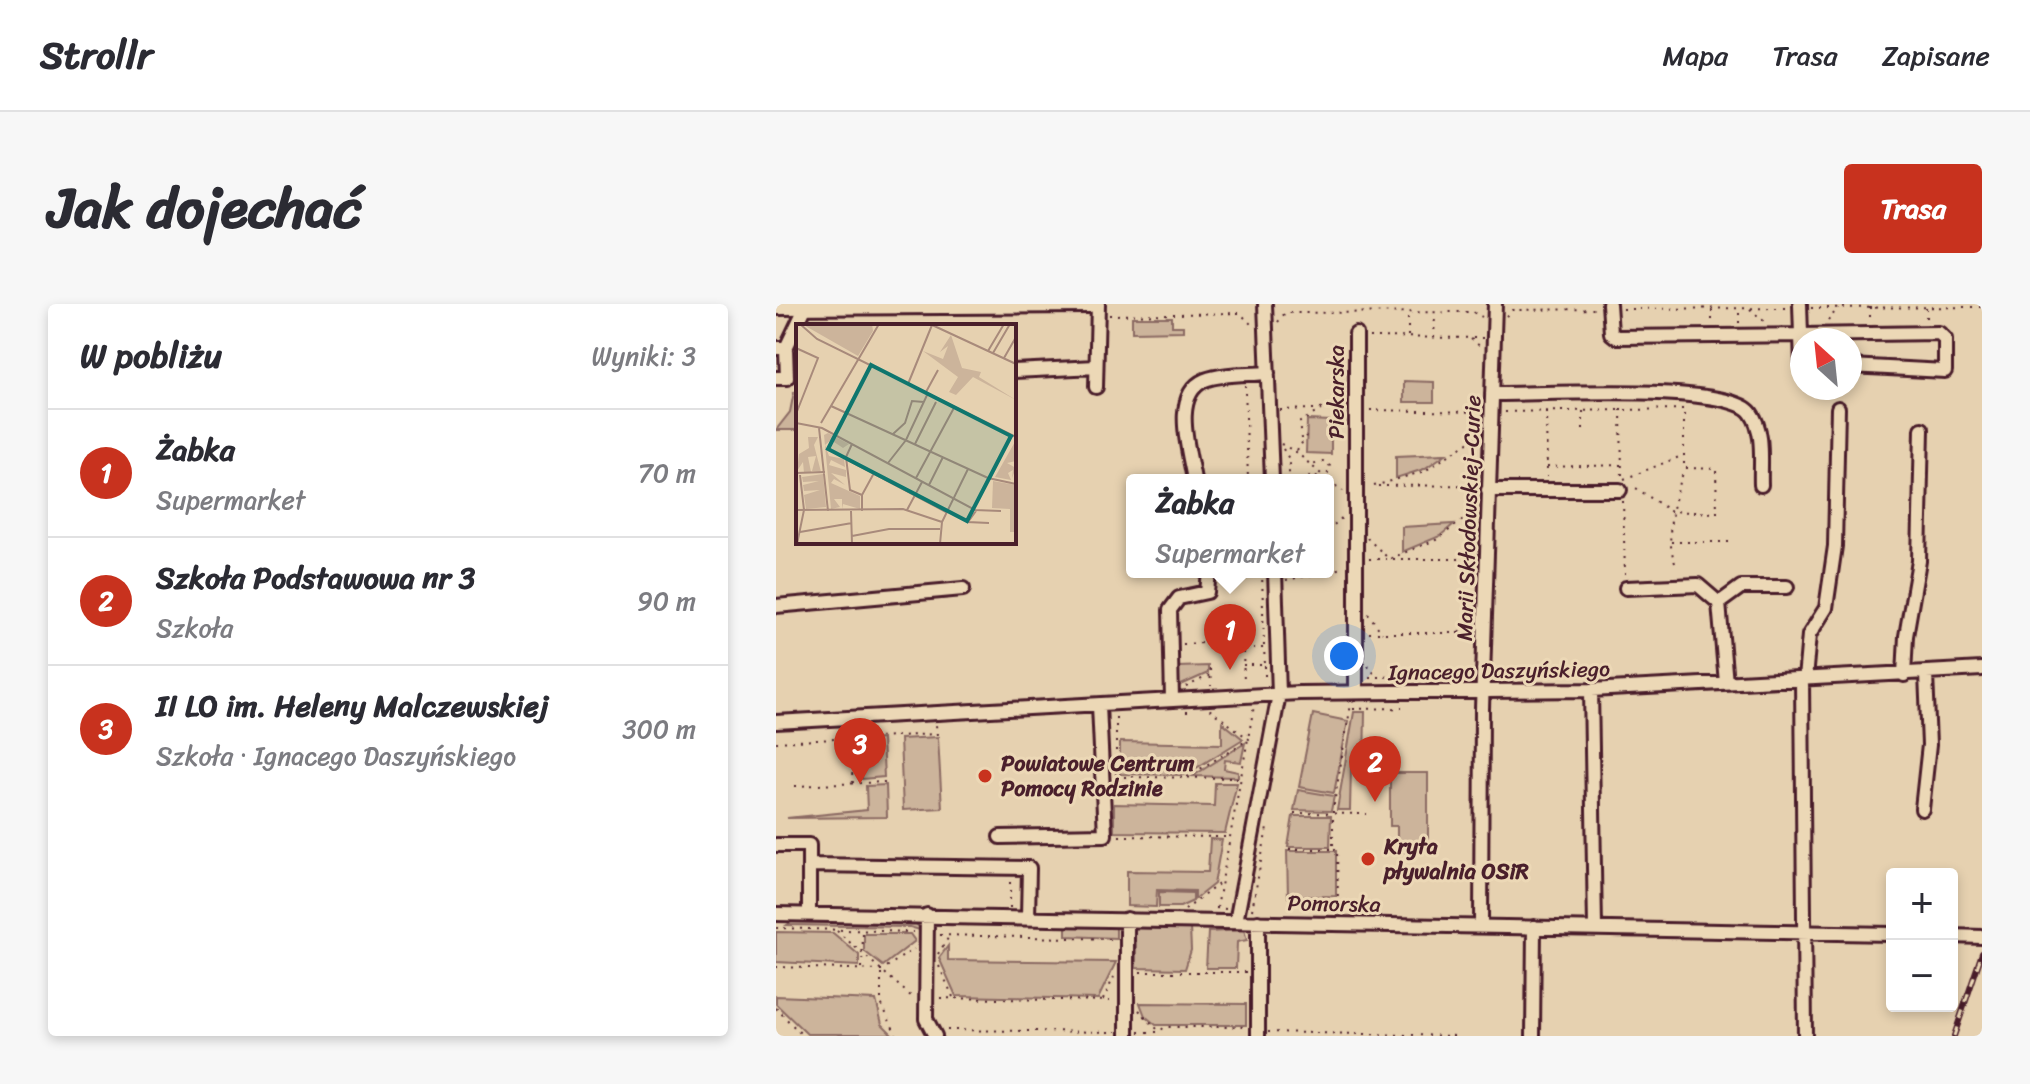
<!DOCTYPE html>
<html lang="pl">
<head>
<meta charset="utf-8">
<style>
  :root { --surface:#fff; --page:#f7f7f7; --text:#2b2b33; --muted:#7c7c81; --line:#e1e1e2; --accent:#c8321e }
  body { margin:0; font-family:Sriracha,sans-serif; background:var(--page); color:var(--text) }
  .controls { position:absolute; right:24px; bottom:24px; display:grid; overflow:hidden; border-radius:8px; box-shadow:0 4px 12px #0003 }
  .controls button { width:72px; height:72px; display:grid; place-items:center; padding:0; border:0; border-bottom:2px solid var(--line); background:var(--surface); color:var(--text); font:40px sans-serif }
  .compass { position:absolute; left:1014px; top:24px; width:72px; height:72px; border-radius:50%; background:var(--surface); box-shadow:0 4px 12px #0003; rotate:333deg }
  .you { position:absolute; left:568px; top:352px; width:28px; height:28px; margin:-20px; border:6px solid #fff; border-radius:50%; background:#1a73e8; box-shadow:0 0 0 12px #1a73e833 }
  .badge { display:grid; place-items:center; width:52px; height:52px; border-radius:50%; background:var(--accent); color:#fff; font-size:26px; font-weight:700 }
  .pin { position:absolute; translate:-50% -66px; filter:drop-shadow(0 2px 4px #0008) }
  .pin::after { content:''; position:absolute; top:42px; width:28px; height:24px; background:inherit; clip-path:polygon(0 0,100% 0,50% 100%) }
  .popup { position:absolute; left:350px; top:170px; width:208px; height:104px; box-sizing:border-box; display:grid; place-content:center; border-radius:8px; background:var(--surface); filter:drop-shadow(0 2px 6px #0005); font-size:26px; white-space:nowrap; color:var(--muted) }
  .popup b { font-size:30px; color:var(--text) }
  .popup::after { content:''; position:absolute; left:50%; top:100%; margin-left:-16px; border:16px solid transparent; border-top-color:var(--surface) }
  .list { margin:0; padding:0; list-style:none }
  h2 { display:flex; justify-content:space-between; align-items:center; height:104px; margin:0; padding:0 32px; font-size:34px }
  h2 small { font-size:26px; font-weight:400; color:var(--muted) }
  .list li { display:grid; grid-template-columns:52px 1fr auto; gap:24px; align-items:center; box-sizing:border-box; height:128px; padding:0 32px; border-top:2px solid var(--line) }
  .list b { display:block; font-size:30px; white-space:nowrap }
  .list p { margin:0; font-size:26px; white-space:nowrap; color:var(--muted) }
  .list em { font-size:26px; font-style:normal; color:var(--muted) }
  .map { position:relative; flex:none; width:1206px; height:732px; overflow:hidden; border-radius:8px }
  header { display:flex; align-items:center; gap:48px; box-sizing:border-box; height:112px; padding:0 40px; background:var(--surface); border-bottom:2px solid var(--line) }
  header strong { font-size:38px }
  nav { display:flex; gap:44px; margin-inline-start:auto; font-size:28px }
  .intro { display:flex; align-items:center; justify-content:space-between; box-sizing:border-box; height:192px; padding:0 48px }
  h1 { margin:0; font-size:56px }
  .button { padding:20px 36px; border-radius:8px; background:var(--accent); color:#fff; font-size:28px; font-weight:700 }
  main { display:flex; gap:48px; padding:0 48px }
  aside { flex:1; background:var(--surface); border-radius:8px; box-shadow:0 4px 12px #0003 }
  .map>svg:first-child { display:block }
</style>
</head>
<body>
<header>
<strong>Strollr</strong>
<nav><a>Mapa</a><a>Trasa</a><a>Zapisane</a></nav>
</header>
<div class="intro"><h1>Jak dojechać</h1><a class="button">Trasa</a></div>
<main>
<aside>
<h2>W pobliżu<small>Wyniki: 3</small></h2>
<ul class="list">
<li><span class="badge">1</span><div><b>Żabka</b><p>Supermarket</p></div><em>70 m</em></li>
<li><span class="badge">2</span><div><b>Szkoła Podstawowa nr 3</b><p>Szkoła</p></div><em>90 m</em></li>
<li><span class="badge">3</span><div><b>II LO im. Heleny Malczewskiej</b><p>Szkoła · Ignacego Daszyńskiego</p></div><em>300 m</em></li>
</ul>
</aside>
<div class="map">
<svg width="1206" height="732" viewBox="0 0 1206 732">
  <rect width="100%" height="100%" fill="#e6d1b0"/>
  <filter id="ink" filterUnits="userSpaceOnUse"><feTurbulence type="fractalNoise" baseFrequency=".0125" numOctaves="2"/><feDisplacementMap in="SourceGraphic" scale="16" xChannelSelector="R" yChannelSelector="G"/><feConvolveMatrix kernelMatrix="1 2 1 2 8 2 1 2 1" color-interpolation-filters="sRGB"/></filter>
  <g filter="url(#ink)">
    <path fill="#ccb49b" stroke="#8b6a63" stroke-width="2" d="M356,13H396V22H407V27L356,28Z
      M628,77L658,78V98H628Z
      M22,87V126H0L14,108L18,88Z
      M531,116L555,117V150L530,149Z
      M670,150L648,165L620,174V152Z
      M678,220L664,232L626,248V223Z
      M432,362V369L403,382L402,363Z
      M578,408H589L588,463L575,464L574,506H561Z
      M537,410L572,417L558,489L523,483Z
      M446,418L467,435L409,471L344,470V438L446,440Z
      M162,433L166,504L127,506L124,435Z
      M106,435L108,473L86,475L84,437Z
      M469,439L465,458L449,456L448,465L462,468V473L417,472Z
      M614,469H652V547L621,548V522H614Z
      M439,479H461L449,529L338,528V500L438,502Z
      M110,481L111,513L11,514L91,506L90,482Z
      M522,486L558,492L555,507L518,506Z
      M517,512H555L554,543H512Z
      M434,535L446,536L438,580L419,595V587L381,586L380,603L351,602V567L432,568Z
      M511,547H560V592L512,593Z
      M383,588L417,589V597L404,603H383Z
      M17,617L130,618L139,619L147,627L134,623L11,621Z
      M290,620L340,621V634L290,632Z
      M355,622L414,623L415,646L409,665L360,664V638H355Z
      M468,626L471,636L461,638L460,664H430L432,628Z
      M0,628L57,629L83,651V662L0,658Z
      M88,630H134L139,637L107,662L88,647Z
      M172,642V656L340,658L322,695L180,692L163,654Z
      M0,692L100,696L106,720L116,730H31L0,700Z
      M364,699L470,700V721H380L369,712Z"/>
    <g fill="none" stroke-linecap="round" stroke-linejoin="round">
      <defs>
        <path id="minor" d="M489,0L496,176
          M833,0L835,29L840,33L1025,31L1024,0
          M0,44H10L11,74H0
          M10,44L30,2
          M1026,63L1025,31L1163,29L1169,35V67L1074,62
          M238,67L320,63
          M320,83L322,0
          M716,90C760,91 953,78 975,109C989,128 984,159 985,181
          M418,176C414,149 394,91 429,76C447,69 473,71 492,69
          M712,186H844
          M850,284L922,281L943,299L950,379
          M943,299L965,283H1011
          M0,302L187,285
          M1128,371L1130,332L1143,257L1146,125
          M1026,375L1029,732
          M1029,375L1033,331L1050,304L1059,242L1062,104
          M815,386L819,623
          M580,387V30
          M396,396L394,306L403,294L431,288L433,268
          M0,418L523,389L815,386L1206,365
          M1146,505L1153,441L1150,370
          M224,533L329,531L323,401
          M0,541H33V561
          M0,610L1116,630
          M33,610V561L253,564L252,613
          M151,611L150,715L159,732
          M460,618L503,390L499,268
          M705,622L706,405L719,0
          M1176,632L1206,633
          M351,732V615
          M482,732V618
          M757,732L758,623"/>
        <path id="major" d="M0,2L314,0"/>
      </defs>
      <use href="#minor" stroke="#4a1f2b" stroke-width="18"/>
      <use href="#major" stroke="#4a1f2b" stroke-width="22"/>
      <path stroke="#4a1f2b" stroke-width="2" stroke-dasharray="2 6" stroke-linecap="butt" d="M1094,3V17
        M1035,4L1206,3
        M1150,4V18
        M847,5L1013,4
        M974,5L990,19
        M936,6V19
        M333,11L464,9L477,22
        M730,12L736,6L821,5
        M1052,17L1062,4
        M502,18L509,9L697,8L706,13
        M963,19V6
        M632,32V10
        M593,33L707,34
        M658,34L659,10
        M695,35L706,44
        M469,81L472,176
        M845,105L846,175
        M504,106L570,104
        M594,106L703,108
        M807,107V130
        M729,108L908,105V164L940,165L941,209L894,207L857,182
        M770,108L771,173
        M526,135L524,118L545,106
        M505,140L520,148L552,176
        M507,145L513,155V176
        M521,147L530,132
        M771,163L845,161
        M848,175L908,151
        M525,176L536,171L550,175L554,162L547,157L536,160
        M553,177L567,187
        M598,182L649,167L703,131
        M602,182L699,181
        M847,197L849,270
        M552,226L569,211
        M591,234L613,255L660,236L699,207
        M895,238H955
        M593,255H610
        M617,255H698
        M899,259C888,227 898,197 908,166
        M553,267L566,264
        M486,268L488,343
        M475,271H485
        M510,276L551,268
        M592,309L606,329
        M593,329H695
        M683,329L697,313
        M407,340L446,338
        M467,361H489L488,344H467L468,380
        M592,361L600,372
        M489,362V375
        M434,365L435,382
        M593,373L695,372
        M410,383L434,371
        M577,405L626,404
        M411,407V415
        M0,438L161,430L160,421
        M340,471V410
        M340,473L465,474
        M411,473L473,435L433,405
        M77,479L76,468L84,463L82,435
        M19,482L109,478
        M518,509L591,510
        M343,532L452,533
        M513,545H557V506L575,400
        M558,545H561L562,599
        M234,604V574
        M440,604L451,605
        M441,604L478,402
        M409,606L445,578
        M476,606L491,524
        M0,624L139,628
        M61,627L137,694
        M164,631L337,635
        M162,650L174,631
        M163,662L177,693
        M0,663L106,666L138,645
        M86,664L87,627
        M364,668H470
        M105,669V699L121,732
        M164,694L338,697
        M327,696L338,673
        M0,704L27,732
        M363,706L383,727
        M171,726L340,728
        M363,728H384L388,723H469
        M492,728L683,732"/>
      <use href="#minor" stroke="#ecd8b6" stroke-width="12"/>
      <use href="#major" stroke="#ecd8b6" stroke-width="16"/>
      <defs>
        <path id="rail" d="M1178,732L1206,649"/>
      </defs>
      <use href="#rail" stroke="#4a1f2b" stroke-width="6"/>
      <use href="#rail" stroke="#ecd8b6" stroke-width="3" stroke-dasharray="9" stroke-linecap="butt"/>
    </g>
  </g>
  <g fill="#c8321e" stroke="#ecd8b6" stroke-width="3">
    <circle cx="209" cy="472" r="8"/>
    <circle cx="592" cy="555" r="8"/>
  </g>
  <g text-anchor="middle" stroke-width="6" stroke-linejoin="round" paint-order="stroke">
    <g font-size="22" fill="#4a1f2b" stroke="#ecd8b6">
      <text transform="translate(560 88) rotate(-90)" y="8">Piekarska</text>
      <text transform="translate(692 214) rotate(-88)" y="8">Marii Skłodowskiej-Curie</text>
      <text transform="translate(723 366) rotate(-1)" y="8">Ignacego Daszyńskiego</text>
      <text transform="translate(558 599) rotate(1)" y="8">Pomorska</text>
    </g>
    <g font-size="22" font-weight="bold" fill="#4a1f2b" stroke="#ecd8b6" text-anchor="start">
      <text x="225" y="467">Powiatowe Centrum<tspan x="225" dy="25">Pomocy Rodzinie</tspan></text>
      <text x="608" y="550">Kryta<tspan x="608" dy="25">pływalnia OSiR</tspan></text>
    </g>
  </g>
  <g transform="translate(20 20)">
    <rect width="220" height="220" fill="#e6d1b0"/>
    <path d="M6,0H76L77,7L62,32ZM155,11L166,44L185,48L183,53L220,76L177,53L160,71L153,68L162,53L127,27L147,35L152,22L144,28ZM32,109L53,120L47,124L35,116L29,121L33,132L48,135L49,143L35,136L33,141L50,146V153L35,149L49,161L38,155L35,159L64,172V185L47,180L46,185V175H38L44,183L35,185L28,111ZM12,113H22L18,121L25,148L16,147L20,132L12,133L15,148L8,149L7,138L1,147L3,130L13,124ZM220,116V137L211,139L220,144L216,154L217,146L212,149L215,156L199,153ZM27,150L30,183L10,185L8,171L24,166L8,167L7,161L23,157L7,158L6,153ZM197,157L220,161V208H214V185L196,184Z" fill="#ccb49b"/>
    <path fill="none" stroke="#a88a7b" stroke-width="2" d="M4,0L21,15L220,113M134,0L220,40M0,24L22,34L0,90M192,27L208,0M197,29L214,0M208,34L220,13M112,60L136,1M130,68L142,46M35,82L192,154L220,160M0,99L26,104L179,186L205,187M25,99L83,0M23,104L32,187M97,110L109,99L116,77L128,78M56,120L50,133L54,166L66,171V187M119,120L140,78M50,135L150,188M92,139L110,116L132,69M0,149L29,148M120,154L159,82M133,161L147,133M66,171L78,149M0,186L107,185L146,198M111,186L126,158M55,187L56,220M180,187L172,198L193,199M4,208L56,199M56,212L93,205H144M1,220L8,186L4,151M144,220L146,198L172,145"/>
    <path fill="#0f766e" fill-opacity="0.15" stroke="#0f766e" stroke-width="4" d="M75,41L215,112L171,197L32,125Z"/>
    <rect width="220" height="220" fill="none" stroke="#4a1f2b" stroke-width="4"/>
  </g>
</svg>
<div class="controls">
<button>+</button>
<button>−</button>
</div>
<svg class="compass" viewBox="-18 -18 36 36"><path d="M0-13l5 13h-10z" fill="#e53935"/><path d="M0 13l5-13h-10z" fill="#7c7c81"/></svg>
<div class="you"></div>
<div class="pin badge" style="left:454px;top:366px">1</div>
<div class="popup"><b>Żabka</b>Supermarket</div>
<div class="pin badge" style="left:599px;top:498px">2</div>
<div class="pin badge" style="left:84px;top:480px">3</div>
</div>
</main>
</body>
</html>
